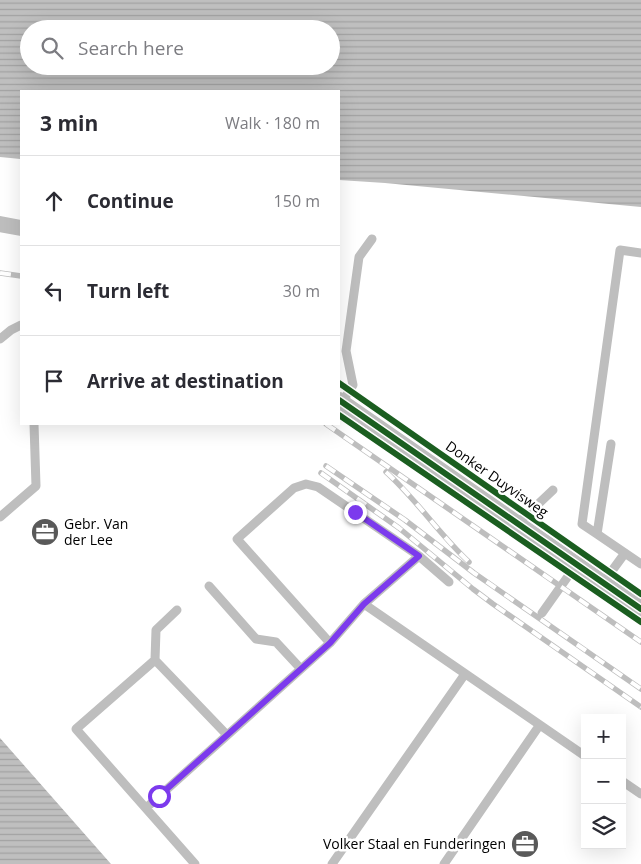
<!DOCTYPE html>
<html lang="en">
<head>
<meta charset="utf-8">
<style>
  :root { --surface:#fff; --page:#f7f7f7; --text:#2b2b33; --muted:#7c7c81; --line:#e1e1e2 }
  body { margin:0; font-family:"Open Sans",sans-serif; background:var(--page); color:var(--text) }
  .controls { position:absolute; right:15px; bottom:15px; display:grid; overflow:hidden; border-radius:0px; box-shadow:0 5px 20px #0002 }
  .controls button { width:45px; height:45px; display:grid; place-items:center; padding:0; border:0; border-bottom:1px solid var(--line); background:var(--surface); color:var(--text); font:25px sans-serif }
  .stop { position:absolute; width:15px; height:15px; margin:-11px; border:4px solid #7c3aed; border-radius:50%; background:#fff }
  .stop.end { background:#7c3aed; border-color:#fff; box-shadow:0 1px 5px #0008 }
  .list { margin:0; padding:0; list-style:none }
  h2 { display:flex; justify-content:space-between; align-items:center; height:65px; margin:0; padding:0 20px; font-size:21px }
  h2 small { font-size:16px; font-weight:400; color:var(--muted) }
  .list li { display:grid; grid-template-columns:32px 1fr auto; gap:15px; align-items:center; box-sizing:border-box; height:90px; padding:0 20px; border-top:1px solid var(--line) }
  .list b { display:block; font-size:19px; white-space:nowrap }
  .list em { font-size:16px; font-style:normal; color:var(--muted) }
  .icon { flex:none; width:28px; height:28px; fill:none; stroke:currentColor; stroke-width:2; stroke-linecap:round; stroke-linejoin:round }
  .map { position:relative; flex:none; width:641px; height:864px; overflow:hidden }
  .search { position:absolute; background:var(--surface); box-shadow:0 5px 20px #0002; left:20px; top:20px; width:320px; height:55px; display:flex; align-items:center; gap:12px; box-sizing:border-box; padding:0 18px; border-radius:28px; color:var(--muted); font-size:19px }
  .panel { position:absolute; background:var(--surface); box-shadow:0 5px 20px #0002; left:20px; top:90px; width:320px; height:335px; border-radius:0px }
  .map>svg:first-child { display:block }
</style>
</head>
<body>
<div class="map">
<svg width="641" height="864" viewBox="0 0 641 864">
  <defs>
    <pattern id="water-rules" width="6" height="5" patternUnits="userSpaceOnUse" patternTransform="scale(1.25)"><rect width="6" height="5" fill="#bfbfbf"/><path d="M0 2.5h6" fill="none" stroke="#a2a2a2"/></pattern>
  </defs>
  <rect width="100%" height="100%" fill="#fff"/>
  <path fill="url(#water-rules)" fill-rule="evenodd" d="M0,0H641V207L385,183L339,180V91H21V159L0,157ZM29,29H331V66H29Z
    M0,738L111,864H0Z"/>
  <g fill="none" stroke-linecap="round" stroke-linejoin="round">
    <path stroke="#bebebe" stroke-width="9" d="M0,339L11,330L21,325
      M342,402L353,385L346,351L359,257L372,239
      M611,444L597,534L641,564
      M0,517L36,486L34,424
      M517,524L553,490
      M597,534L582,524L620,250L641,253
      M603,583L625,553
      M209,586L256,639L276,642L301,669
      M364,604L585,756
      M177,610L156,630L155,660L227,735
      M542,613L576,565
      M330,643L237,539L294,488L306,484L318,487L419,556L449,582
      M155,660L76,729L195,864
      M622,781L641,794
      M146,808L330,643L364,604L419,556
      M332,864L465,674
      M444,864L539,726"/>
    <path stroke="#bebebe" stroke-width="16" d="M0,224L21,228
      M339,400L641,609"/>
    <defs>
      <path id="rail" d="M0,273L21,276
        M326,424L641,642
        M326,466L405,520L474,573L641,689
        M386,472C417,500 439,534 469,562
        M321,473L399,528L473,589L493,604L641,707"/>
    </defs>
    <use href="#rail" stroke="#bebebe" stroke-width="5.5"/>
    <use href="#rail" stroke="#fff" stroke-width="4" stroke-dasharray="11" stroke-linecap="butt"/>
    <defs>
      <path id="cycleway" d="M339,383L641,594
        M339,400L641,609
        M339,415L641,622"/>
    </defs>
    <use href="#cycleway" stroke="#fff" stroke-width="9"/>
    <use href="#cycleway" stroke="#1b5e20" stroke-width="6"/>
  </g>
  <g fill="none" stroke-linecap="round" stroke-linejoin="round">
    <path stroke="#7c3aed" stroke-width="6" d="M159,796L330,643L364,604L419,556L355,512"/>
  </g>
  <defs>
    <symbol id="office-disc" viewBox="-11 -11 22 22"><circle r="9.5" fill="#595959" stroke="#fff"/><path d="M-6-3h4V-5.5h4V-3h4V5H-6ZM-1-4.5V-3h2v-1.5ZM-6 0V1H6V0Z" fill="#fff"/></symbol>
  </defs>
  <g fill-rule="evenodd">
    <use href="#office-disc" x="29" y="516" width="32" height="32"/>
    <use href="#office-disc" x="509" y="828" width="32" height="32"/>
  </g>
  <g text-anchor="middle" stroke-width="5" stroke-linejoin="round" paint-order="stroke">
    <g font-size="14" fill="#000" stroke="#fff">
      <text transform="translate(497 479) rotate(35)" y="5">Donker Duyvisweg</text>
    </g>
    <g font-size="14" fill="#000" stroke="#fff" text-anchor="start">
      <text x="64" y="529">Gebr. Van<tspan x="64" dy="16">der Lee</tspan></text>
      <text x="506" y="849" text-anchor="end">Volker Staal en Funderingen</text>
    </g>
  </g>
</svg>
<div class="controls">
<button>+</button>
<button>−</button>
<button><svg class="icon" aria-label="layers" viewBox="0 0 24 24"><path d="M12 4l9 5-9 5-9-5zM3 14l9 5 9-5"/></svg></button>
</div>
<div class="stop" style="left:159px;top:796px"></div>
<div class="stop end" style="left:355px;top:512px"></div>
<div class="search"><svg class="icon" aria-label="search" viewBox="0 0 24 24"><circle cx="10" cy="10" r="6"/><path d="M15 15l6 6"/></svg>Search here</div>
<section class="panel">
<h2>3 min<small>Walk · 180 m</small></h2>
<ul class="list">
<li><svg class="icon" aria-label="ahead" viewBox="0 0 24 24"><path d="M12 20V5M6 11l6-6 6 6"/></svg><div><b>Continue</b></div><em>150 m</em></li>
<li><svg class="icon" aria-label="left" viewBox="0 0 24 24"><path d="M17 20v-9H6M10 6l-5 5 5 5"/></svg><div><b>Turn left</b></div><em>30 m</em></li>
<li><svg class="icon" aria-label="arrive" viewBox="0 0 24 24"><path d="M6 21V4h12l-3 4 3 4H6"/></svg><div><b>Arrive at destination</b></div></li>
</ul>
</section>
</div>
</body>
</html>
